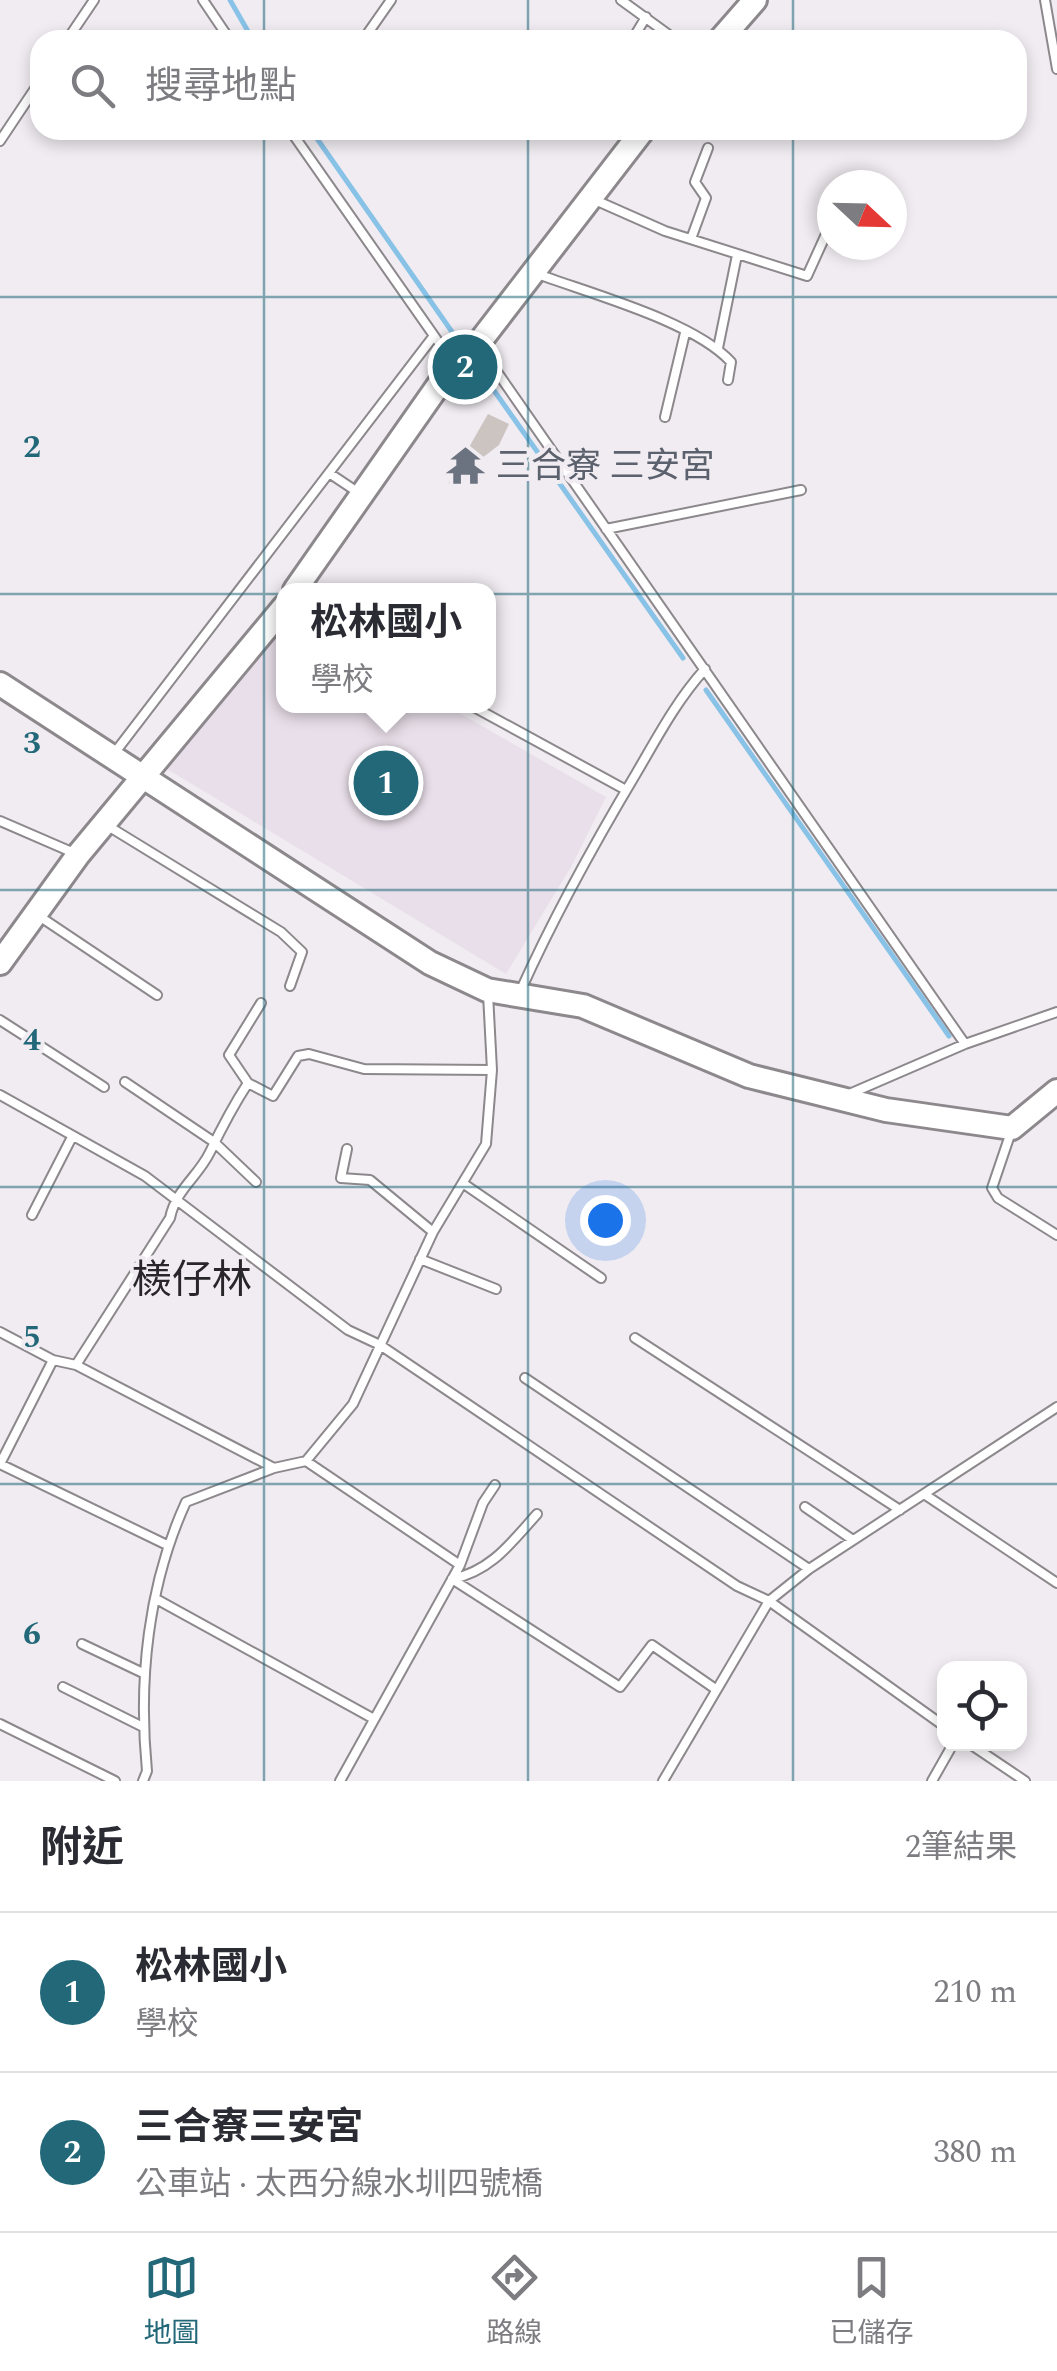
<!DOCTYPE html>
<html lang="zh-TW">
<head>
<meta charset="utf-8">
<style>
  :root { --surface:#fff; --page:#f7f7f7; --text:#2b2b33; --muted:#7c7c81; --line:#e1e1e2; --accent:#226878 }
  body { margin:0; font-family:Spectral,"Noto Sans TC",serif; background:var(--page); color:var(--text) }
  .controls { position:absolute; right:30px; bottom:30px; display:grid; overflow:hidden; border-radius:20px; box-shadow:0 5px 15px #0003 }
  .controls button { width:90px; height:90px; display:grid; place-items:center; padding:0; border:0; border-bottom:2px solid var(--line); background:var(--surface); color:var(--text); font:50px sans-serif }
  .compass { position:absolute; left:817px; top:170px; width:90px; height:90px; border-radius:50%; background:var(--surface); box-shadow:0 5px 15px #0003; rotate:112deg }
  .you { position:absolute; left:605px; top:1220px; width:35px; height:35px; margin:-25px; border:8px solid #fff; border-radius:50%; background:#1a73e8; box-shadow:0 0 0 15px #1a73e833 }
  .badge { display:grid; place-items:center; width:65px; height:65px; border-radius:50%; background:var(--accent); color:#fff; font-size:32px; font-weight:700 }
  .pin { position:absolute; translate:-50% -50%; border:5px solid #fff; box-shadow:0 2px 10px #0006 }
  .popup { position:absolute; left:276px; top:583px; width:220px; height:130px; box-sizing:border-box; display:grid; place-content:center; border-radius:20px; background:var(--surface); filter:drop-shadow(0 2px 8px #0005); font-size:32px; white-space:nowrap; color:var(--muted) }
  .popup b { font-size:38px; color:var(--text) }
  .popup::after { content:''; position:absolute; left:50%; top:100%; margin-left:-20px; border:20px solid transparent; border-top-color:var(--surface) }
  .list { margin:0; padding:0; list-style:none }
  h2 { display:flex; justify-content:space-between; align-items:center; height:130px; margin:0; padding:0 40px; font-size:42px }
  h2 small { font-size:32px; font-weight:400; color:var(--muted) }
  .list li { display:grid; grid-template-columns:65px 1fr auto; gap:30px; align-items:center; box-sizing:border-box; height:160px; padding:0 40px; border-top:2px solid var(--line) }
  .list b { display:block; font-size:38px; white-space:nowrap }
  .list p { margin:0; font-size:32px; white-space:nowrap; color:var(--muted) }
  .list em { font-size:32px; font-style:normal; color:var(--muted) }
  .icon { flex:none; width:55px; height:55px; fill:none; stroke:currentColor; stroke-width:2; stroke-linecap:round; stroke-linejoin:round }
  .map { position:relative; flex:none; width:1057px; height:1781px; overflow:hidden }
  .search { position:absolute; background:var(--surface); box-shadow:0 5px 15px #0003; left:30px; right:30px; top:30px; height:110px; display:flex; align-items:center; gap:25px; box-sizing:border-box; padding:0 35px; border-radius:30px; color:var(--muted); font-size:38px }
  .sheet { height:450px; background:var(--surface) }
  nav { display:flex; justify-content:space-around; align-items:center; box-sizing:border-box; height:140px; border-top:2px solid var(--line); background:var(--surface); font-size:28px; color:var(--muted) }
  nav a { display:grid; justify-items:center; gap:5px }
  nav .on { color:var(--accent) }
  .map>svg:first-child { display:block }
</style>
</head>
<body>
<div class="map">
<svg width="1057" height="1781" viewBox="0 0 1057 1781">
  <rect width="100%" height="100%" fill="#f0ecf1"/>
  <path fill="#e9dfea" d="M283,630L284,706H447L606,797L571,867L506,974L167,769Z"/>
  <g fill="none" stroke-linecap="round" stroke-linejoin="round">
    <path stroke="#88c2e7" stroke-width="5" d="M230,0L253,40
      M311,130L464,349
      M471,358L683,658
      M706,690L949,1036"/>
  </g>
  <path fill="#cbc4c1" d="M488,414L509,424L499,445L448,484Z"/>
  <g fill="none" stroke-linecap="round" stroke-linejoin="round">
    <defs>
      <path id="lane" d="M203,0L230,40
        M621,0L676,40
        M1045,0L1057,69
        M67,40L94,0
        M363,40L391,0
        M632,40L646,17
        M290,130L451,360
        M0,141L40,81
        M595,200L665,231L807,276L832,221
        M691,239L706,198L695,182L708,148
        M535,273C588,293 694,321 731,362L728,380
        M479,346L965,1044
        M718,348L737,255
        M665,417L685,333
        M329,473L359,493
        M606,529L801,490
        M472,706L626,790
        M113,755L433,337
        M0,821L74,853
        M108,826L281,932L302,952L290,986
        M39,916L157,995
        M520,992C554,916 594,844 637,772C658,736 677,700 705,669
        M0,1020L104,1087
        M125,1082L214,1142L256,1182
        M248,1083L229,1055L261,1003
        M0,1095L145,1176L348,1330L380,1345L737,1586L769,1601L944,1726
        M847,1095L965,1044L1057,1012
        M1011,1132L992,1188L998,1198L1057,1235
        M347,1149L341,1178L370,1180L433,1232
        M464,1184L601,1278
        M32,1215L72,1137
        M420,1259L496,1289
        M0,1332L53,1360L76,1365L274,1468
        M635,1338L900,1510
        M53,1360L0,1464L167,1545
        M76,1365L170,1218C176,1189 198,1177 210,1152C222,1127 233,1106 248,1083L273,1096L298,1056L309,1054L364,1069L492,1070
        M525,1378L809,1569
        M306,1461L460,1565L340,1781
        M924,1494L1057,1583
        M805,1507L853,1540
        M537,1514C511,1543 491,1571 452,1579L620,1687L652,1645L714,1688
        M460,1565L483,1503L495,1485
        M158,1600L374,1719
        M82,1644L143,1673
        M63,1687L143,1727
        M0,1724L115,1781
        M970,1744L1025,1781
        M143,1781L147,1771C138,1680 148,1585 186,1502L274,1468L306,1461L353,1404L433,1232L486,1144L492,1070L488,994
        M663,1781L769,1601L809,1569L1057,1407
        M932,1781L953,1744"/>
      <path id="secondary" d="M720,40L755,0
        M295,590L454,363L478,344L643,130
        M0,684L430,963L487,990L583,1006L749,1076L886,1110L1012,1128L1057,1091
        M0,963L78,855L284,607"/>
    </defs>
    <use href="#lane" stroke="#8c888c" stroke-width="12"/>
    <use href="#secondary" stroke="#8c888c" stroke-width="28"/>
    <use href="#lane" stroke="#fff" stroke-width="8"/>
    <use href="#secondary" stroke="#fff" stroke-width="22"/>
  </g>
  <path fill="none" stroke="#226878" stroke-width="2.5" stroke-opacity="0.55" d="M264,0V40M528,0V40M793,0V40M264,130V1781M528,130V1781M793,130V1781M0,297H1057M0,594H1057M0,890H1057M0,1187H1057M0,1484H1057"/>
  <defs>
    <symbol id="temple-bare" viewBox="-9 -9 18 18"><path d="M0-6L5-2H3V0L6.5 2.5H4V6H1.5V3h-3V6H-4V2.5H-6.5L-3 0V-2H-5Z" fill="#6b7280" stroke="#f0ecf1" stroke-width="2.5" paint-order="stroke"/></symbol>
  </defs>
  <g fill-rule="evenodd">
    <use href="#temple-bare" x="438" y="438" width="55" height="55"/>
  </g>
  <g text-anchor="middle" stroke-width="8" stroke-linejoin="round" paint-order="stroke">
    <g font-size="35" fill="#5b616d" stroke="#f0ecf1" text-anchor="start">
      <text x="496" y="477">三合寮 三安宮</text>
    </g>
    <g font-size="40" fill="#282628" stroke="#f0ecf1">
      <text x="192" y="1293">檨仔林</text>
    </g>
  </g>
  <g font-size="32" text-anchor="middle" font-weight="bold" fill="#226878" stroke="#f0ecf1" stroke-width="8" stroke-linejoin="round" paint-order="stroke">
    <text x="32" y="457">2</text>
    <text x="32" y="753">3</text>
    <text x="32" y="1050">4</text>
    <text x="32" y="1347">5</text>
    <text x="32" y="1644">6</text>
  </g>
</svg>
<div class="controls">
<button><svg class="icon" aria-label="locate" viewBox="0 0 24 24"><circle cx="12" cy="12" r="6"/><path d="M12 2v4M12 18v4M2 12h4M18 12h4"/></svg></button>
</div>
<svg class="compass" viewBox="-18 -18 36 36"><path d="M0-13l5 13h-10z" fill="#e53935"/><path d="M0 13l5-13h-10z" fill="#7c7c81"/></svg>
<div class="you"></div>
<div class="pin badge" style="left:386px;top:783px">1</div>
<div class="popup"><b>松林國小</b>學校</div>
<div class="pin badge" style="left:465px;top:367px">2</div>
<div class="search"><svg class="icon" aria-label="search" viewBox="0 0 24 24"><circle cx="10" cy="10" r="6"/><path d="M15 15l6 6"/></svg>搜尋地點</div>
</div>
<section class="sheet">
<h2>附近<small>2筆結果</small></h2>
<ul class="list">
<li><span class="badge">1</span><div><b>松林國小</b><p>學校</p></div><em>210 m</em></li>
<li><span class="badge">2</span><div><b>三合寮三安宮</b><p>公車站 · 太西分線水圳四號橋</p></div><em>380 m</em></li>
</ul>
</section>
<nav>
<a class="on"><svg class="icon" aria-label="map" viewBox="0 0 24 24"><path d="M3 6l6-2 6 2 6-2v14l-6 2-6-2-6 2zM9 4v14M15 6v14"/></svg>地圖</a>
<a><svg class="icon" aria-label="directions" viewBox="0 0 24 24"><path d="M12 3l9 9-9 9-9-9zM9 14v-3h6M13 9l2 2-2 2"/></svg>路線</a>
<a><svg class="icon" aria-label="saved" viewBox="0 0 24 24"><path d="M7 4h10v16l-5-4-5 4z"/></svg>已儲存</a>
</nav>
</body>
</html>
